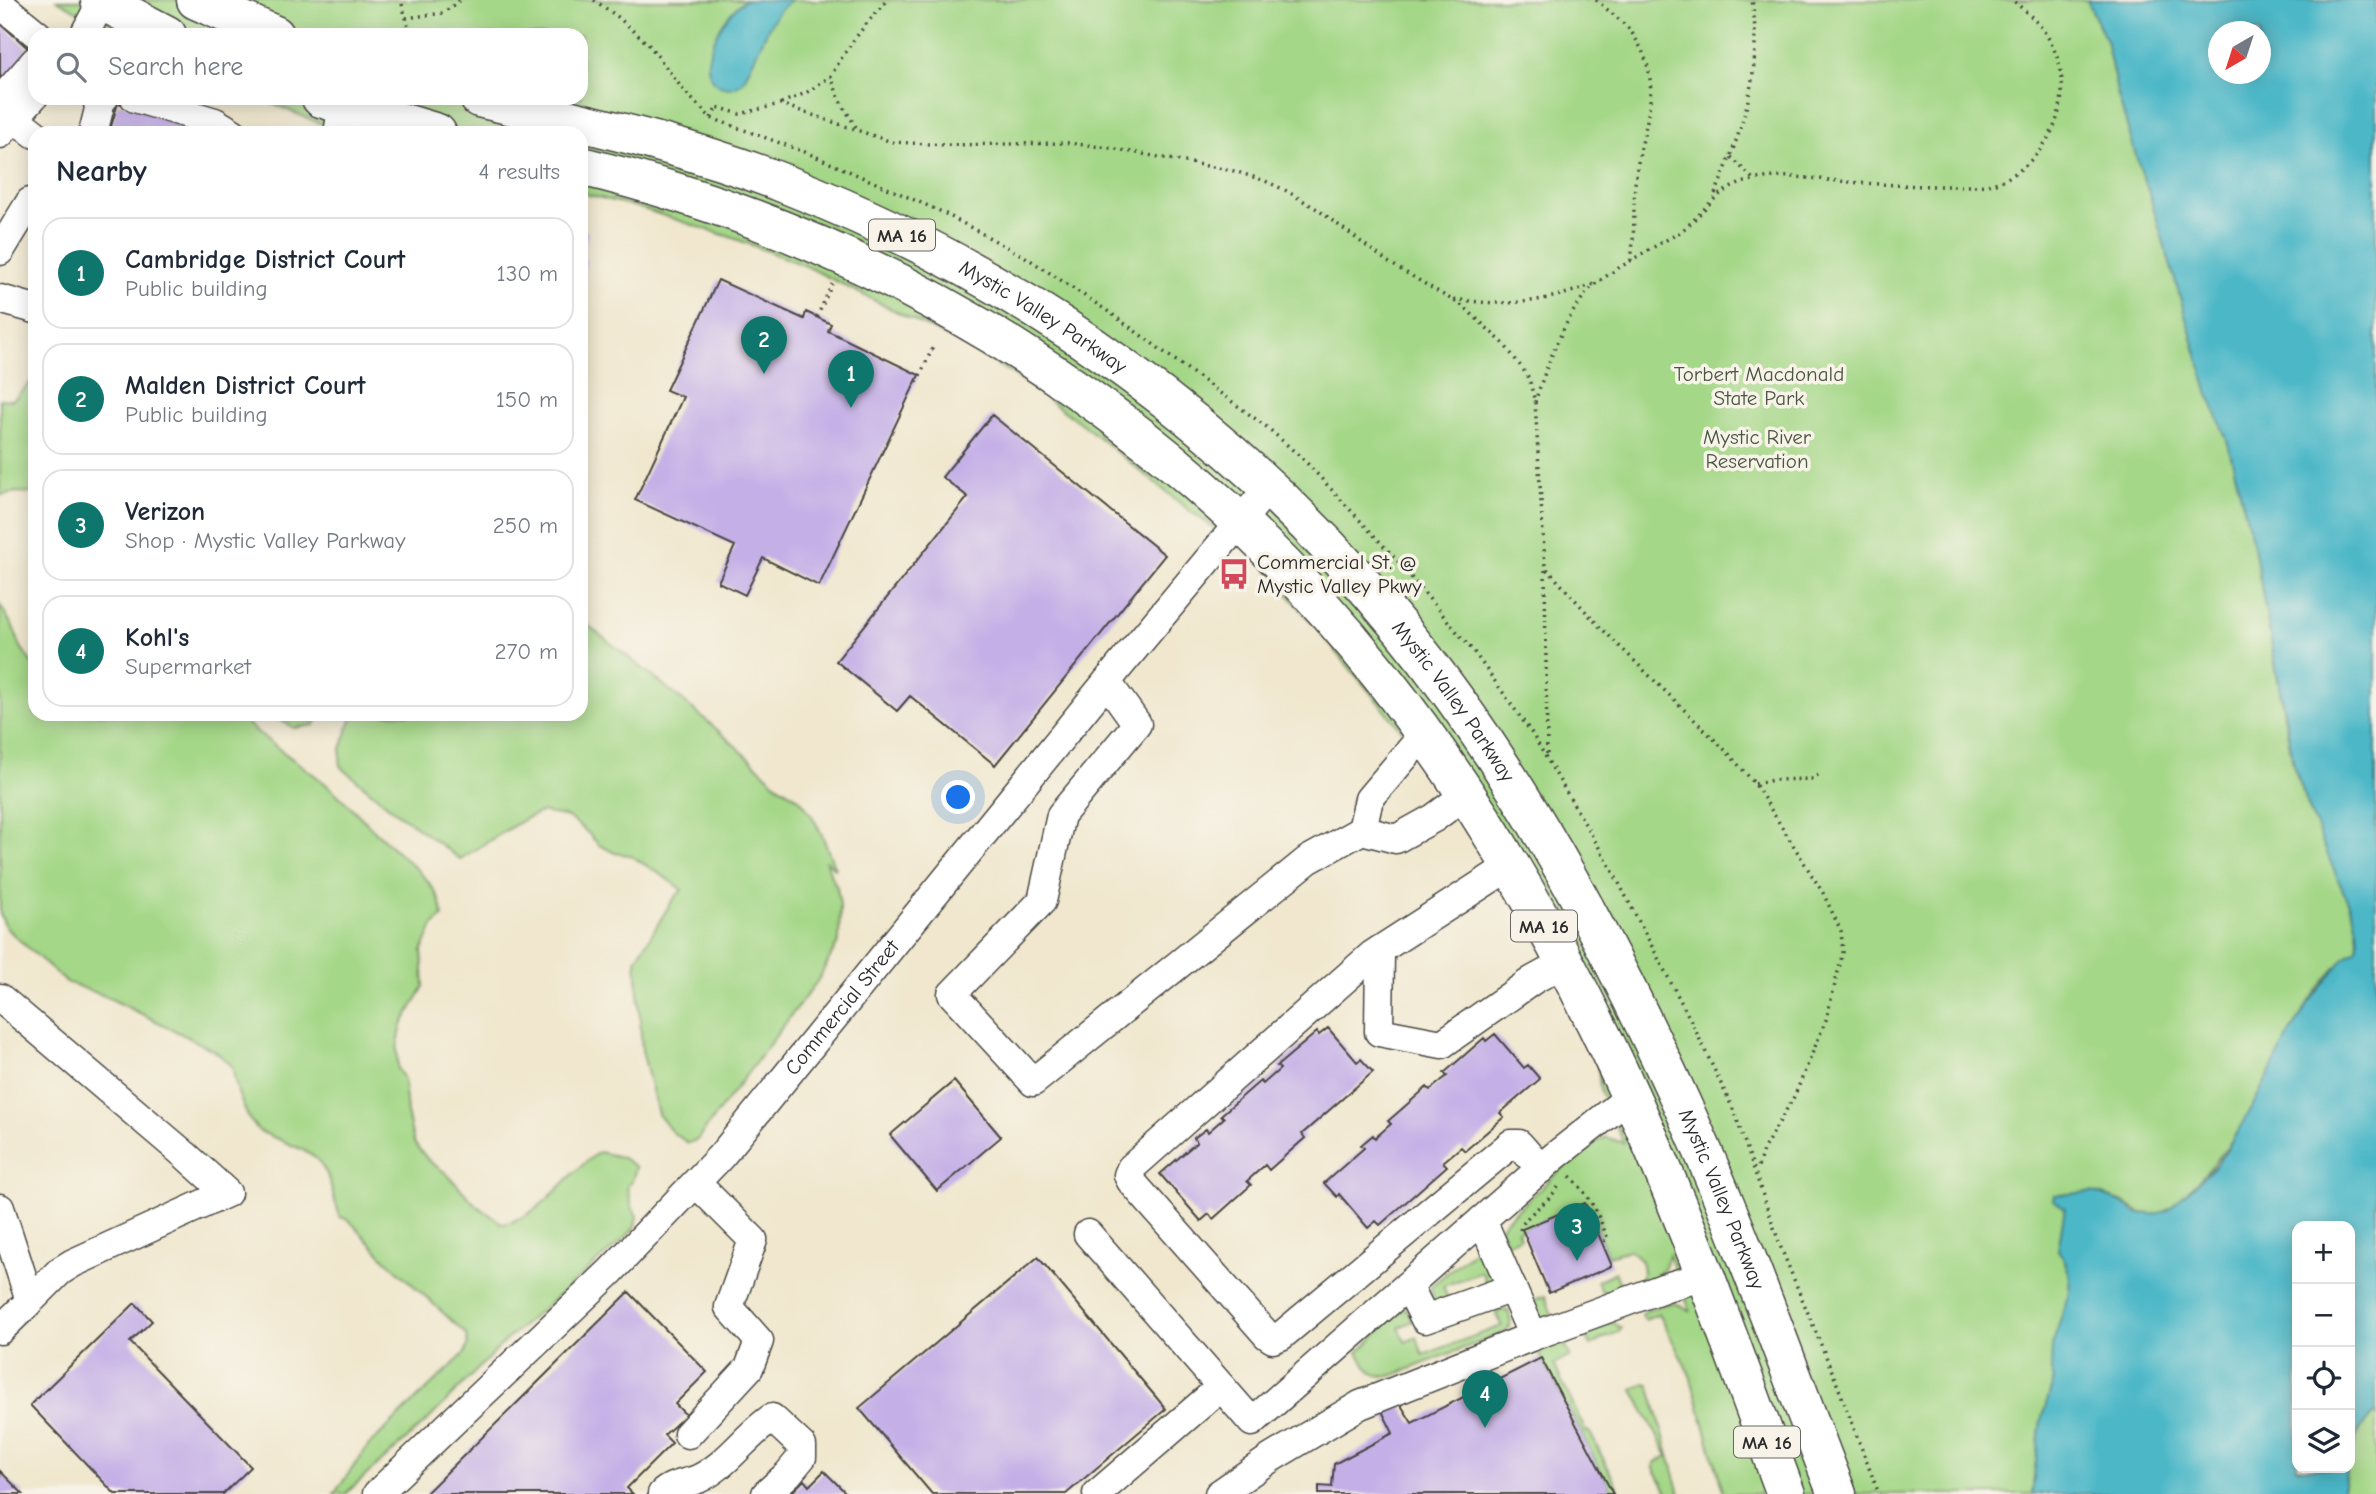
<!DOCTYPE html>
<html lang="en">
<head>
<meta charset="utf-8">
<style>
  :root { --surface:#fff; --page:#f6f6f7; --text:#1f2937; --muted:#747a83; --line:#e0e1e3; --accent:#0f766e }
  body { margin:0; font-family:"Comic Neue",sans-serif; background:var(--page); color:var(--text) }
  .controls { position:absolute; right:21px; bottom:21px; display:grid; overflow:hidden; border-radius:14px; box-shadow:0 4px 18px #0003 }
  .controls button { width:63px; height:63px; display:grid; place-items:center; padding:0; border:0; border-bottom:2px solid var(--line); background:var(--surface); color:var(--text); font:35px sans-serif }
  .compass { position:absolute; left:2208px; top:21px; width:63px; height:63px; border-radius:50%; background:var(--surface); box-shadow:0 4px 18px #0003; rotate:219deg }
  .you { position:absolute; left:959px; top:798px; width:24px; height:24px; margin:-18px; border:5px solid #fff; border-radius:50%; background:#1a73e8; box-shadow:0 0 0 10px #1a73e833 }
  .badge { display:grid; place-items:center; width:46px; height:46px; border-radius:50%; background:var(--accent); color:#fff; font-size:23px; font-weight:700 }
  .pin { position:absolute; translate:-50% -58px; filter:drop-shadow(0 2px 4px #0008) }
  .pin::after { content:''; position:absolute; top:37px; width:24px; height:21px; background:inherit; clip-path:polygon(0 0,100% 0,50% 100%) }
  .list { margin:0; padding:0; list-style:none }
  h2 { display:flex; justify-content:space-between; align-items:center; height:91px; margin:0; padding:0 28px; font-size:30px }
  h2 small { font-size:23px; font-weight:400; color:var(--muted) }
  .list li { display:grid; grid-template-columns:46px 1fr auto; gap:21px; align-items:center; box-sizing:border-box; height:112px; margin:0 14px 14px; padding:0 14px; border:2px solid var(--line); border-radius:21px }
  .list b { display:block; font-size:26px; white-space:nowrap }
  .list p { margin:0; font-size:23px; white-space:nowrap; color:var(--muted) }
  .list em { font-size:23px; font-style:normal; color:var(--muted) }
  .icon { flex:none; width:38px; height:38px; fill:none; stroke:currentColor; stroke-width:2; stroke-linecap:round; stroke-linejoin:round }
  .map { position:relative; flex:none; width:2376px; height:1494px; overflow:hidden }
  .search { position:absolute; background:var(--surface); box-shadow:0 4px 18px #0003; left:28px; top:28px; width:560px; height:77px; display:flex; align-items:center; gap:18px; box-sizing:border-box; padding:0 24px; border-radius:21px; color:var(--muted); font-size:26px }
  .panel { position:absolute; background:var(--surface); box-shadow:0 4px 18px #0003; left:28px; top:126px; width:560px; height:595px; border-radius:21px }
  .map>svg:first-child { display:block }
</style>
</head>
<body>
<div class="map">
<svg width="2376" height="1494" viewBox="0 0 2376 1494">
  <rect width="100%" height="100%" fill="#f7f3e8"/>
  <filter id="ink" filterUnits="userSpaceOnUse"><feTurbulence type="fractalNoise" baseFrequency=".0143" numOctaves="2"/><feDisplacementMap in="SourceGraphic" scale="14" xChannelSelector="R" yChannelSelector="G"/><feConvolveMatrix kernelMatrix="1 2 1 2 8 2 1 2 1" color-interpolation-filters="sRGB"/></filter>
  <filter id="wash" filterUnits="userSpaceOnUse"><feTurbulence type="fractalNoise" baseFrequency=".00686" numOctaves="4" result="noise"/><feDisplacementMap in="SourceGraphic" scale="28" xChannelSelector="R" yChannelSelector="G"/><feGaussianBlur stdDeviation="1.57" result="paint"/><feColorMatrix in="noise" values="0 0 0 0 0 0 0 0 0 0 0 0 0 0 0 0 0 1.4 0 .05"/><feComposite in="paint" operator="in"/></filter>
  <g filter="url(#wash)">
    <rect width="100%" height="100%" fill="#f0e7ce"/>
    <path fill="#a4d787" stroke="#688159" stroke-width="2" d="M57,0H2087L2106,40L2118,96L2137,159L2150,196L2209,395L2227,440L2254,547L2293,765C2306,803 2322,840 2337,877C2346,899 2362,923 2357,949C2306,987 2284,1050 2254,1104C2234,1140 2216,1164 2186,1193C2177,1202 2169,1212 2156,1214C2139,1216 2132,1206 2118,1200C2109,1196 2100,1195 2092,1192L2065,1208L2058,1250L2063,1257L2070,1275L2069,1294L2052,1346V1369L2054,1380L2041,1420L2032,1494H1724L1690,1375L1659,1314L1645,1320L1642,1316L1644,1312C1663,1304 1674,1297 1691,1312L1669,1255L1664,1269L1655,1277L1609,1294C1601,1293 1599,1287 1597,1281L1615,1272L1622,1289L1640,1282L1643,1271L1641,1259L1629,1250L1608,1256L1585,1203L1518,1231L1520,1238L1507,1243L1500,1228L1505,1221L1583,1149L1605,1137L1624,1143L1600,1090L1597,1051L1547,956L1425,758L1257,557L1190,511L1086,427L1010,372L951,339L806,266L733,238L637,207L581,193V133H355L314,121L259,98H581V35H119Z
      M35,378V493L17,492L0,495V399L13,400Z
      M0,605L13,627L21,647L35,668V714H237C263,740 293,758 322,781C346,800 366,824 389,844C410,864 441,885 443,916L433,926L422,951L424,986L402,1025L397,1048L398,1069L404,1079L407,1113L414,1143L429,1161L446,1173L476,1205L503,1224C544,1216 565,1174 599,1152L621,1157L636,1167L632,1181L627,1186L632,1207L637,1216L635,1227L623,1240L505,1341L427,1421L345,1494H334L369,1445L465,1353L468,1345L466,1334L386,1260L349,1220L340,1217L327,1174L317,1159L301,1149L259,1131L249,1119L238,1093L232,1066L215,1051L160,1023L105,996L66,982L6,928L0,914Z
      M581,620C647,672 713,722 773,781C781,790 795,793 803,803C820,825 825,843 835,869L826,860L831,876L837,887L840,906L839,941L818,980L697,1140L688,1143L672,1132L658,1114L642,1050L636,960L672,901L682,890L662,875L629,855L615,853L599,845L587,832L568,817L542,812L526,818L460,859L392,809L340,766L341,749L353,714H581Z
      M269,714H322L314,725L294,728Z
      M1475,1250L1481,1251L1495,1280L1487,1286L1482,1272L1443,1286L1448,1299L1434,1301L1431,1288L1432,1285Z
      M1545,1296L1552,1315L1544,1318L1538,1317L1531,1301Z
      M1406,1308L1413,1321L1399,1327L1405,1342L1417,1337L1423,1355L1502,1326L1497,1314L1499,1310L1508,1311C1511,1320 1513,1327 1503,1333L1391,1376C1372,1379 1366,1367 1358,1352C1376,1338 1386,1319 1406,1308Z
      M1612,1322L1621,1328L1620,1331L1591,1345L1587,1337L1589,1332Z
      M1559,1341L1565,1344L1570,1356L1554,1365L1586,1432L1589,1431L1621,1494H1613L1539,1353Z
      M1645,1383L1649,1384L1680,1494H1668L1653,1466L1656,1462L1668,1456L1633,1390Z
      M2376,1411V1494H2342L2347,1468H2350C2350,1447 2360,1424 2376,1411Z"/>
    <path fill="#4bb7c7" stroke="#3b7179" stroke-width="2" fill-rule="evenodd" d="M745,0H791L779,11L769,27L743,82C722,98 703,78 709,55C715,33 727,14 745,0Z
      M2087,0H2376V1411L2360,1428L2350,1457V1226H2297V1468H2347L2342,1494H2032L2041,1420L2054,1380L2051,1369L2052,1346L2069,1293L2070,1275L2063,1257L2058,1250L2065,1208L2053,1200L2054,1195L2092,1192L2117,1200L2137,1213L2154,1214L2167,1211L2216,1165L2225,1152L2252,1107L2288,1037L2308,1004L2343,959L2357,949C2362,923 2346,899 2337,877C2321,840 2306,803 2294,765L2254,547L2227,440L2209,395L2150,196L2137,159L2118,96L2106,40ZM2218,32H2260V74H2218Z"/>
    <g id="blocks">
      <path fill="#c4afe7" d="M0,23L31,51L0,85Z
        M118,103L203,126L201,133H109Z
        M581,230L588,232L582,256H581Z
        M581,258L587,260L582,280H581Z
        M718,280L804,319L806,312L831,324L828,331L919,375L819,586L763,558L745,595L718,582L735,546L635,500L683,397L666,390Z
        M992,415L1165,555L995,765L910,696L897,711L836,661L968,497L942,477Z
        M1328,1028L1357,1062L1361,1059L1373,1072L1302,1134L1305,1138L1269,1170L1265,1165L1247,1181L1251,1185L1213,1219L1209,1214L1201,1221L1160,1174L1197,1142L1194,1138L1206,1129L1208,1132L1224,1118L1221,1115L1260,1081L1263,1084L1280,1069L1277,1066L1317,1032L1319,1035Z
        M1495,1034L1524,1068L1528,1065L1540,1079L1500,1113L1504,1117L1465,1151L1461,1147L1443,1162L1447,1166L1380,1225L1376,1221L1368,1228L1339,1194L1337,1197L1324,1183L1364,1148L1361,1145L1373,1135L1375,1138L1391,1124L1388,1121L1427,1087L1430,1090L1447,1076L1444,1073L1484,1038L1486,1041Z
        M954,1081L1001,1137L937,1191L890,1135Z
        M1585,1203L1612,1266L1549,1293L1522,1229Z
        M1038,1257L1166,1409L1066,1494H932L859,1408Z
        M629,1292L707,1372L675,1404L686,1415L664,1435L672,1443L627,1488L633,1494H425Z
        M135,1303L152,1321L130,1342L251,1467L223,1494H115L30,1405Z
        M1541,1358L1613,1494H1319V1486L1332,1487L1334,1464L1393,1433L1382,1411L1399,1402L1412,1423Z
        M0,1471L23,1494H0Z
        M824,1471L847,1494H790L804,1480L809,1486Z"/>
    </g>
  </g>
  <g filter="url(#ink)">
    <use href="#blocks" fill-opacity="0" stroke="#494743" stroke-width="2"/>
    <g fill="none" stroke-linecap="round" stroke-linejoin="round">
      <defs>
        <g id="minor">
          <path d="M0,4L38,35"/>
          <path d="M84,35L102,1"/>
          <path d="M135,98L215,122L233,133"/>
          <path d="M0,101L35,61"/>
          <path d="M14,118L35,134"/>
          <path d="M93,133L99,109L98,103L104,98"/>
          <path d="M338,133L343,105"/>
          <path d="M0,134L35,95"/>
          <path d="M0,251L30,202L35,201"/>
          <path d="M0,299L35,309"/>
          <path d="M1107,682L1137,724L1061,815L1042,901L952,994L1033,1082L1308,860L1362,830"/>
          <path d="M1424,734L1369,799L1362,830L1396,839L1434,818L1465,795"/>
          <path d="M1510,866L1372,955L1131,1168L1128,1175L1131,1181L1267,1335L1273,1339L1281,1336L1511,1144H1519L1541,1169"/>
          <path d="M1380,950L1379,1032L1442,1044L1533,980L1564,963"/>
          <path d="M0,998L185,1155L227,1193L73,1263L60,1271L30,1301"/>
          <path d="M0,1208L30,1301L0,1330"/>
          <path d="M1482,1220L1533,1336"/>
          <path d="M1088,1234L1252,1422L1555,1156L1630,1097"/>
          <path d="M1408,1285L1425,1319L1512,1288"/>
          <path d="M688,1434L749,1368L759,1341L729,1307L753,1240L696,1183"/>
          <path id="s1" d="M377,1494L610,1272L722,1155L1118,668L1269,487"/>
          <path d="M662,1494C672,1484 685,1484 698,1479C728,1465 745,1436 772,1418L802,1446V1457L788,1474L766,1494"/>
          <path d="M1097,1494L1221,1387"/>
          <path d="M1219,1494L1271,1458L1360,1405L1533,1336L1666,1287L1705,1276"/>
        </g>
        <g id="highway">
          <path d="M100,0L167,35"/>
          <path d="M196,0L275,35"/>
          <path d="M321,98L437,133"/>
          <path id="s2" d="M479,98C584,123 687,145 788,185C1025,278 1240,431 1401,629C1517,770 1604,935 1680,1100C1739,1228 1786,1362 1837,1494"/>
          <path d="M581,166C895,241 1180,422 1380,675C1478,798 1557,938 1623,1080C1686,1215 1735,1355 1786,1494"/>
        </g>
      </defs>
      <use href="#minor" stroke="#494743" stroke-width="31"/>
      <use href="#highway" stroke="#494743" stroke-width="41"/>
      <path stroke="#494743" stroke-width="3.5" stroke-dasharray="2 5" stroke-linecap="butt" d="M594,0L618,17L650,46L684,91L711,118L805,152L942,212L1027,258L1109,312L1268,428L1304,460L1394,557L1474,652L1531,732L1611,868L1691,1021L1734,1111L1781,1248L1834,1376L1879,1494
        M1596,0C1607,10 1623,21 1632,33C1669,87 1640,127 1635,184C1633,209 1635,234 1631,260
        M402,4L408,25
        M406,18L443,13L460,0
        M781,103L806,93L831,76
        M711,118L717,107L740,114L780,104L892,142L947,145L1068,143L1110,148L1234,171L1263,180L1287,191L1317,209L1388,262L1464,307L1503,343L1519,364L1529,378L1535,402L1545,567L1547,756
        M856,127L839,99L831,76C848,45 864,26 887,0
        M1731,157L1754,180
        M1715,194C1743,129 1763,72 1752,0
        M1454,299C1507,307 1544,303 1594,284
        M817,317L832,284
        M917,382L933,347
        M1535,402C1546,367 1569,303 1599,281C1618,268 1638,256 1657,245C1666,240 1677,235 1685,228C1704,212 1712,195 1737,185C1776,169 1821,181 1863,183C1891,185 1919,186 1947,186C1962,186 1981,187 1995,183C2024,174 2050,144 2058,115C2067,86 2061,55 2043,30C2036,19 2023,10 2013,0
        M1547,569L1599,626L1729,754L1755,784L1823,893L1841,931L1843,952L1826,1020L1795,1095L1763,1150L1757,1170
        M1755,784L1773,780L1813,779L1821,772
        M1570,1176C1592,1199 1596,1210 1608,1239L1602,1242
        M1520,1230C1526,1212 1550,1203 1559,1185"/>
      <use href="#minor" stroke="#fff" stroke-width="28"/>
      <use href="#highway" stroke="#fff" stroke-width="38"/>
    </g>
  </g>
  <defs>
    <symbol id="bus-bare" viewBox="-9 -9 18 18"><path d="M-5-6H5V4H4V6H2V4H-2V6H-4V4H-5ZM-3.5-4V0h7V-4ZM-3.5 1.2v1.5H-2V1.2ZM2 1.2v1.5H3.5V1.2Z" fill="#d1495b" stroke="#f7f3e8" stroke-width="2.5" paint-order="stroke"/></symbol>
  </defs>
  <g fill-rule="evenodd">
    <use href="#bus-bare" x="1212" y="552" width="44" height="44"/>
  </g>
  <g text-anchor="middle" stroke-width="7" stroke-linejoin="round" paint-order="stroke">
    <g fill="#f7f3e8" stroke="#686764" stroke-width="2">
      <rect x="869" y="219.5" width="66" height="31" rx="5"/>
      <rect x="1511" y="910.5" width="66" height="31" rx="5"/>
      <rect x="1734" y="1426.5" width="66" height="31" rx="5"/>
    </g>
    <g font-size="19" font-weight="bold" fill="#2b2b2b">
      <text x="902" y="242">MA 16</text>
      <text x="1544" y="933">MA 16</text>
      <text x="1767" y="1449">MA 16</text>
    </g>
    <g font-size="21" fill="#2b2b2b" stroke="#f7f3e8">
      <text dy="7" stroke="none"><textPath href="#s2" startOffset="609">Mystic Valley Parkway</textPath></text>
      <text dy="7" stroke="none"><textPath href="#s2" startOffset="1176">Mystic Valley Parkway</textPath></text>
      <text dy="7" stroke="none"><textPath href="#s1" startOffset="674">Commercial Street</textPath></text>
      <text dy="7" stroke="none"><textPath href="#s2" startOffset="1743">Mystic Valley Parkway</textPath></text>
    </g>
    <g font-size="21" fill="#495642" stroke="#f7f3e8">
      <text x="1759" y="381">Torbert Macdonald<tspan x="1759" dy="24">State Park</tspan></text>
      <text x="1757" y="444">Mystic River<tspan x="1757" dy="24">Reservation</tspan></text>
    </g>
    <g font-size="21" fill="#2b2b2b" stroke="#f7f3e8" text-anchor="start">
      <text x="1257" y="569">Commercial St. @<tspan x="1257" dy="24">Mystic Valley Pkwy</tspan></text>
    </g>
  </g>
</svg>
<div class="controls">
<button>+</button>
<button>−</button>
<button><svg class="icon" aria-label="locate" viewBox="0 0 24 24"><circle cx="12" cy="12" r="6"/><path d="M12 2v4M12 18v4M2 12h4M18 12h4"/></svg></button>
<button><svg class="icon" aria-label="layers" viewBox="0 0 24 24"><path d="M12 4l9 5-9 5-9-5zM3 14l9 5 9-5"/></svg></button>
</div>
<svg class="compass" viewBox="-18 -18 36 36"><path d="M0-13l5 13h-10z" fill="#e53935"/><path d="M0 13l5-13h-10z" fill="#747a83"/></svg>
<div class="you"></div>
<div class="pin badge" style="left:851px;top:408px">1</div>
<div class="pin badge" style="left:764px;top:374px">2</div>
<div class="pin badge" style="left:1577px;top:1261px">3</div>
<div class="pin badge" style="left:1485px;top:1428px">4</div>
<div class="search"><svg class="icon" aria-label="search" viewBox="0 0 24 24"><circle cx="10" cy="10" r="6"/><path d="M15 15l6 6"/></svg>Search here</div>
<section class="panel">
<h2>Nearby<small>4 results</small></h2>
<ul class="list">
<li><span class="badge">1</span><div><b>Cambridge District Court</b><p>Public building</p></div><em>130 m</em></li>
<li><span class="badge">2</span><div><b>Malden District Court</b><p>Public building</p></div><em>150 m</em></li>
<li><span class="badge">3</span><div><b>Verizon</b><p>Shop · Mystic Valley Parkway</p></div><em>250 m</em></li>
<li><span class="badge">4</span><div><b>Kohl's</b><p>Supermarket</p></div><em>270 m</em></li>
</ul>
</section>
</div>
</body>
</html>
